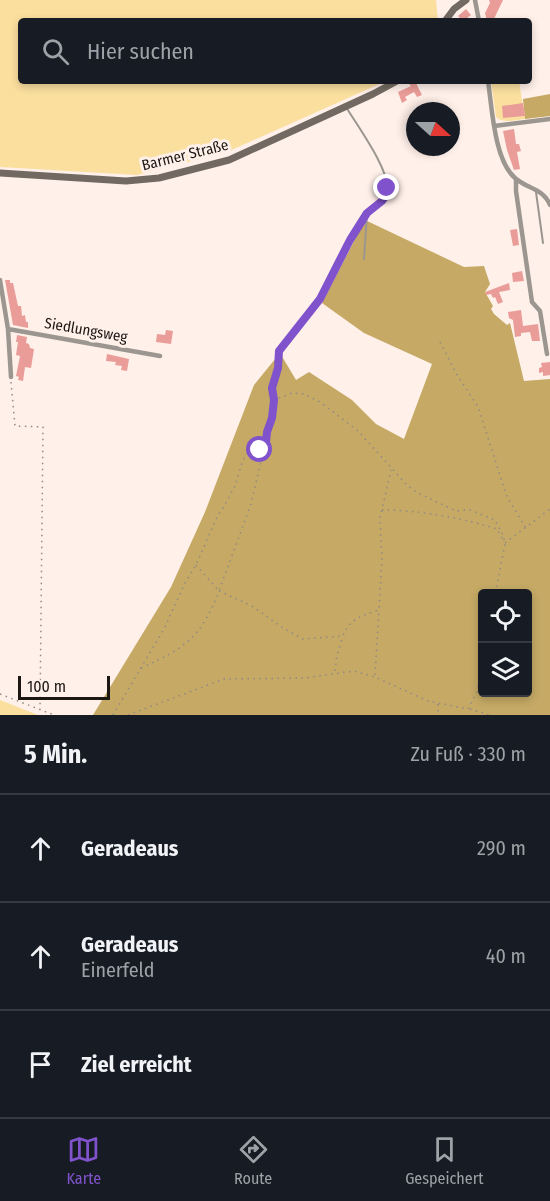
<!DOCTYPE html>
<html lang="de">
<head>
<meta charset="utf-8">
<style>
  :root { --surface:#171b24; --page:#20242c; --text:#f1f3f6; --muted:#9ea1a6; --line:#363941; --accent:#8053cc }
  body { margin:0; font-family:"Fira Sans Condensed",sans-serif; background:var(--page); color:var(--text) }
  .controls { position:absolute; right:18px; bottom:18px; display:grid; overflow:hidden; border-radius:6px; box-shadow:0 3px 9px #0003 }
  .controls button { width:54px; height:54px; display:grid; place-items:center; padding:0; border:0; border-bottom:2px solid var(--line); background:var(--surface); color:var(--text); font:30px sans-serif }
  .compass { position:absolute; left:406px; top:102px; width:54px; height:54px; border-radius:50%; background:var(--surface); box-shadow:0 3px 9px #0003; rotate:111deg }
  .scale { position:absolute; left:18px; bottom:15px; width:92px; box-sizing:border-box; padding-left:6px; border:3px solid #1d1714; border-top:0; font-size:16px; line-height:21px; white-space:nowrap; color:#1d1714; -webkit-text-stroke:4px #fff0e9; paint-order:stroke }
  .stop { position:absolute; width:18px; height:18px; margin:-14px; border:4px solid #8053cc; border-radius:50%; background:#fff }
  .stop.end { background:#8053cc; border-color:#fff; box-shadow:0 2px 6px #0008 }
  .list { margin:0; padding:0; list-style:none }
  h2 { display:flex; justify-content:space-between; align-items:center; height:78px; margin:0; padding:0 24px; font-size:26px }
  h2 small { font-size:20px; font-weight:400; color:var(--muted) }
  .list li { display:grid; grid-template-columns:39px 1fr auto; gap:18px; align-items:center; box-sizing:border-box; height:108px; padding:0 24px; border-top:2px solid var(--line) }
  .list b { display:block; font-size:22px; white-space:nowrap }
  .list p { margin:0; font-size:20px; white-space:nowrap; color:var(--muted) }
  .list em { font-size:20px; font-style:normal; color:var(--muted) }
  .icon { flex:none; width:33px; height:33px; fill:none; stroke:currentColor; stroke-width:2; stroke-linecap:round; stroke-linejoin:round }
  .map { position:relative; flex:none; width:550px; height:715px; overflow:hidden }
  .search { position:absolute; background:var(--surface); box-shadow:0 3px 9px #0003; left:18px; right:18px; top:18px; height:66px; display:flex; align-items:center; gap:15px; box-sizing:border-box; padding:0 21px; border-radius:6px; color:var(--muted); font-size:22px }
  .sheet { height:402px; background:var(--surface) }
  nav { display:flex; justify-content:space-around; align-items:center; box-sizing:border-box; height:84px; border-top:2px solid var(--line); background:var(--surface); font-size:16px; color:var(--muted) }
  nav a { display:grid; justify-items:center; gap:3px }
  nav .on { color:var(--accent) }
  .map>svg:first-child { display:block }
</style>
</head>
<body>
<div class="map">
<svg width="550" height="715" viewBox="0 0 550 715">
  <rect width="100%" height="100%" fill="#fff0e9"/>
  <path fill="#fbdf9f" d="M0,0H436L438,21H21V81H386L227,152L137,175L0,167Z
    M491,81H519L525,119C515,120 504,124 496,117Z
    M0,700L38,715H0Z"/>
  <path fill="#c5a965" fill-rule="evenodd" d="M550,94V116L525,119L523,99Z
    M365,220L464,267L484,266L490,284L485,292L493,306L491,309L494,314L507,325L510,323L524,381L550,379V715H93L171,587L205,512L254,385L280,353L296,380L309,372L352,400L376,424L404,439L432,364L364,333L322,303ZM482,594H528V692H482Z"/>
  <path fill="#ea9d98" d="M489,0H503L493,21H487L485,13L490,3Z
    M466,9L471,15L463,21L458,16Z
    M415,81L422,95L417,97L414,92L405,97L407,100L402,103L398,92L411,86L409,84Z
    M523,103L525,116L503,118L502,106Z
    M514,129L516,144H519L521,151L517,152L520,169L514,170L507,150L503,131Z
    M517,229L519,245L513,246L510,230Z
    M522,271L524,281L513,282L512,273Z
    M5,280H10V283H13L18,306H21L22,316L25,315L26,322H28V328L13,325Z
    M509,283L510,290L499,292L503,302L498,304L495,297L493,298L491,294L486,295L485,292Z
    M521,310L523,326L538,324L540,341H532L530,332L521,333V336L515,337L513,320L509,318L508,312Z
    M166,330L173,331L171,344L156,342L157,334L165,335Z
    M17,335L27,337L26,343L29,344L30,348L34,349L31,368L25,367L23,381L18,380L19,377L16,376L20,356L16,355L18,342H16Z
    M107,354L129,359L127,371L121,370L122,366L115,365L116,362L106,361Z
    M550,362V375L543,376V372L539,373V368L542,367L541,363Z"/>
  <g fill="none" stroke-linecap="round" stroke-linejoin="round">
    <path stroke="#948984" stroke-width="1.5" stroke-dasharray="1.5 4.5" stroke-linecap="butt" d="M440,342L456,373L478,407L507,497L526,528
      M11,382L15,426L43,427L40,710
      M274,399L272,388L278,367L279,351L320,299L350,240L362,223
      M382,510C418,510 463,518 497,529L503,540
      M505,543L550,509
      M196,565L219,591L251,504L264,448
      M141,668C185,648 201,638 219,591L252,606L283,628L303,639L343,636C349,619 363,615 379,610L382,559L380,518L391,470
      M335,671L337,655L343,636
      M375,675L379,611
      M0,694L54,715
      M438,704V715
      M470,709L489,715
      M113,715L164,629L185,583L196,565L217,517L225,505L235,486L243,460L247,454L264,447L271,418L274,400L292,393L304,394L320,402L358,431L406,484L416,492L456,511L470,510L495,520L503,535L505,544L495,594
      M128,715L224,679L305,678L354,671L375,677L428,701L468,709L477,692L482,662"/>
    <path stroke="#9c9690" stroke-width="2" d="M346,107C357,125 392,173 387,192C385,201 374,207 367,213L364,259
      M536,192L543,243"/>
    <path stroke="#9c9690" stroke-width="4.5" d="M475,0L479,21
      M488,81C492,107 494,160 515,178C527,189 543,188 550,205
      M494,126L550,119
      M516,180V191L532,302L540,311L547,354
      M0,280L8,329L11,377
      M8,329L160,356"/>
    <path stroke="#726a62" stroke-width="7" d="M445,21L454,9L466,0
      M0,173L126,181L159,178L229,160L373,94L397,81"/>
  </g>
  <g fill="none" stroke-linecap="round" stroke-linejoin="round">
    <path stroke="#8053cc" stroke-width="8" d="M260,450L266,442L267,432L272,418L274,400L272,388L278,368L279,351L320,299L350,240L367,213L382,201L387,194V188"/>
  </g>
  <g text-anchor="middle" stroke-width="6" stroke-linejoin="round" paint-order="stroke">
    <g font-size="15" fill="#1d1714" stroke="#fff0e9">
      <text transform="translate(185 155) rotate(-14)" y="5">Barmer Straße</text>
      <text transform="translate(86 330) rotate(10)" y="5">Siedlungsweg</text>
    </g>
  </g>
</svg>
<div class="controls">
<button><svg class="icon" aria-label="locate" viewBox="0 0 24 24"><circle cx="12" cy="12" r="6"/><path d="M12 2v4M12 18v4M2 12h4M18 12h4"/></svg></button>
<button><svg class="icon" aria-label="layers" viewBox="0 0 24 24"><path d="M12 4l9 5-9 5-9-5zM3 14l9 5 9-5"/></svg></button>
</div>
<svg class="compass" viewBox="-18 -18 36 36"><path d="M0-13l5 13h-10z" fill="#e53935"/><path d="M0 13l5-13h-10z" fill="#9ea1a6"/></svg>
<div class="scale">100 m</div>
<div class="stop" style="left:260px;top:450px"></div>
<div class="stop end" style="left:387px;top:188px"></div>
<div class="search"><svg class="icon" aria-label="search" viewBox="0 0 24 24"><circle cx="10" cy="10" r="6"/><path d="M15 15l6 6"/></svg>Hier suchen</div>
</div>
<section class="sheet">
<h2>5 Min.<small>Zu Fuß · 330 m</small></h2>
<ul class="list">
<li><svg class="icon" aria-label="ahead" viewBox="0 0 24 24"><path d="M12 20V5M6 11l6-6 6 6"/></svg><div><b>Geradeaus</b></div><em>290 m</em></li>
<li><svg class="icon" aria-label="ahead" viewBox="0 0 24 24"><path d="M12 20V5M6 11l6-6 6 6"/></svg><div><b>Geradeaus</b><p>Einerfeld</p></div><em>40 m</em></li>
<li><svg class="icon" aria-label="arrive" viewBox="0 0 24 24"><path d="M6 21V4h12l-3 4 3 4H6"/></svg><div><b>Ziel erreicht</b></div></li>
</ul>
</section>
<nav>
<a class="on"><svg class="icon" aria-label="map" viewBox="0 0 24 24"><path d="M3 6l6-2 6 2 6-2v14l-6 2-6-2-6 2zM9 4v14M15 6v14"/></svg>Karte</a>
<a><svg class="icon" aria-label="directions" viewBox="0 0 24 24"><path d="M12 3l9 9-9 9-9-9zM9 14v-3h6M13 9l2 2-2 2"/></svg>Route</a>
<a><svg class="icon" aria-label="saved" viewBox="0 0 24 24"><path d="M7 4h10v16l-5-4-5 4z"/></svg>Gespeichert</a>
</nav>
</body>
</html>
